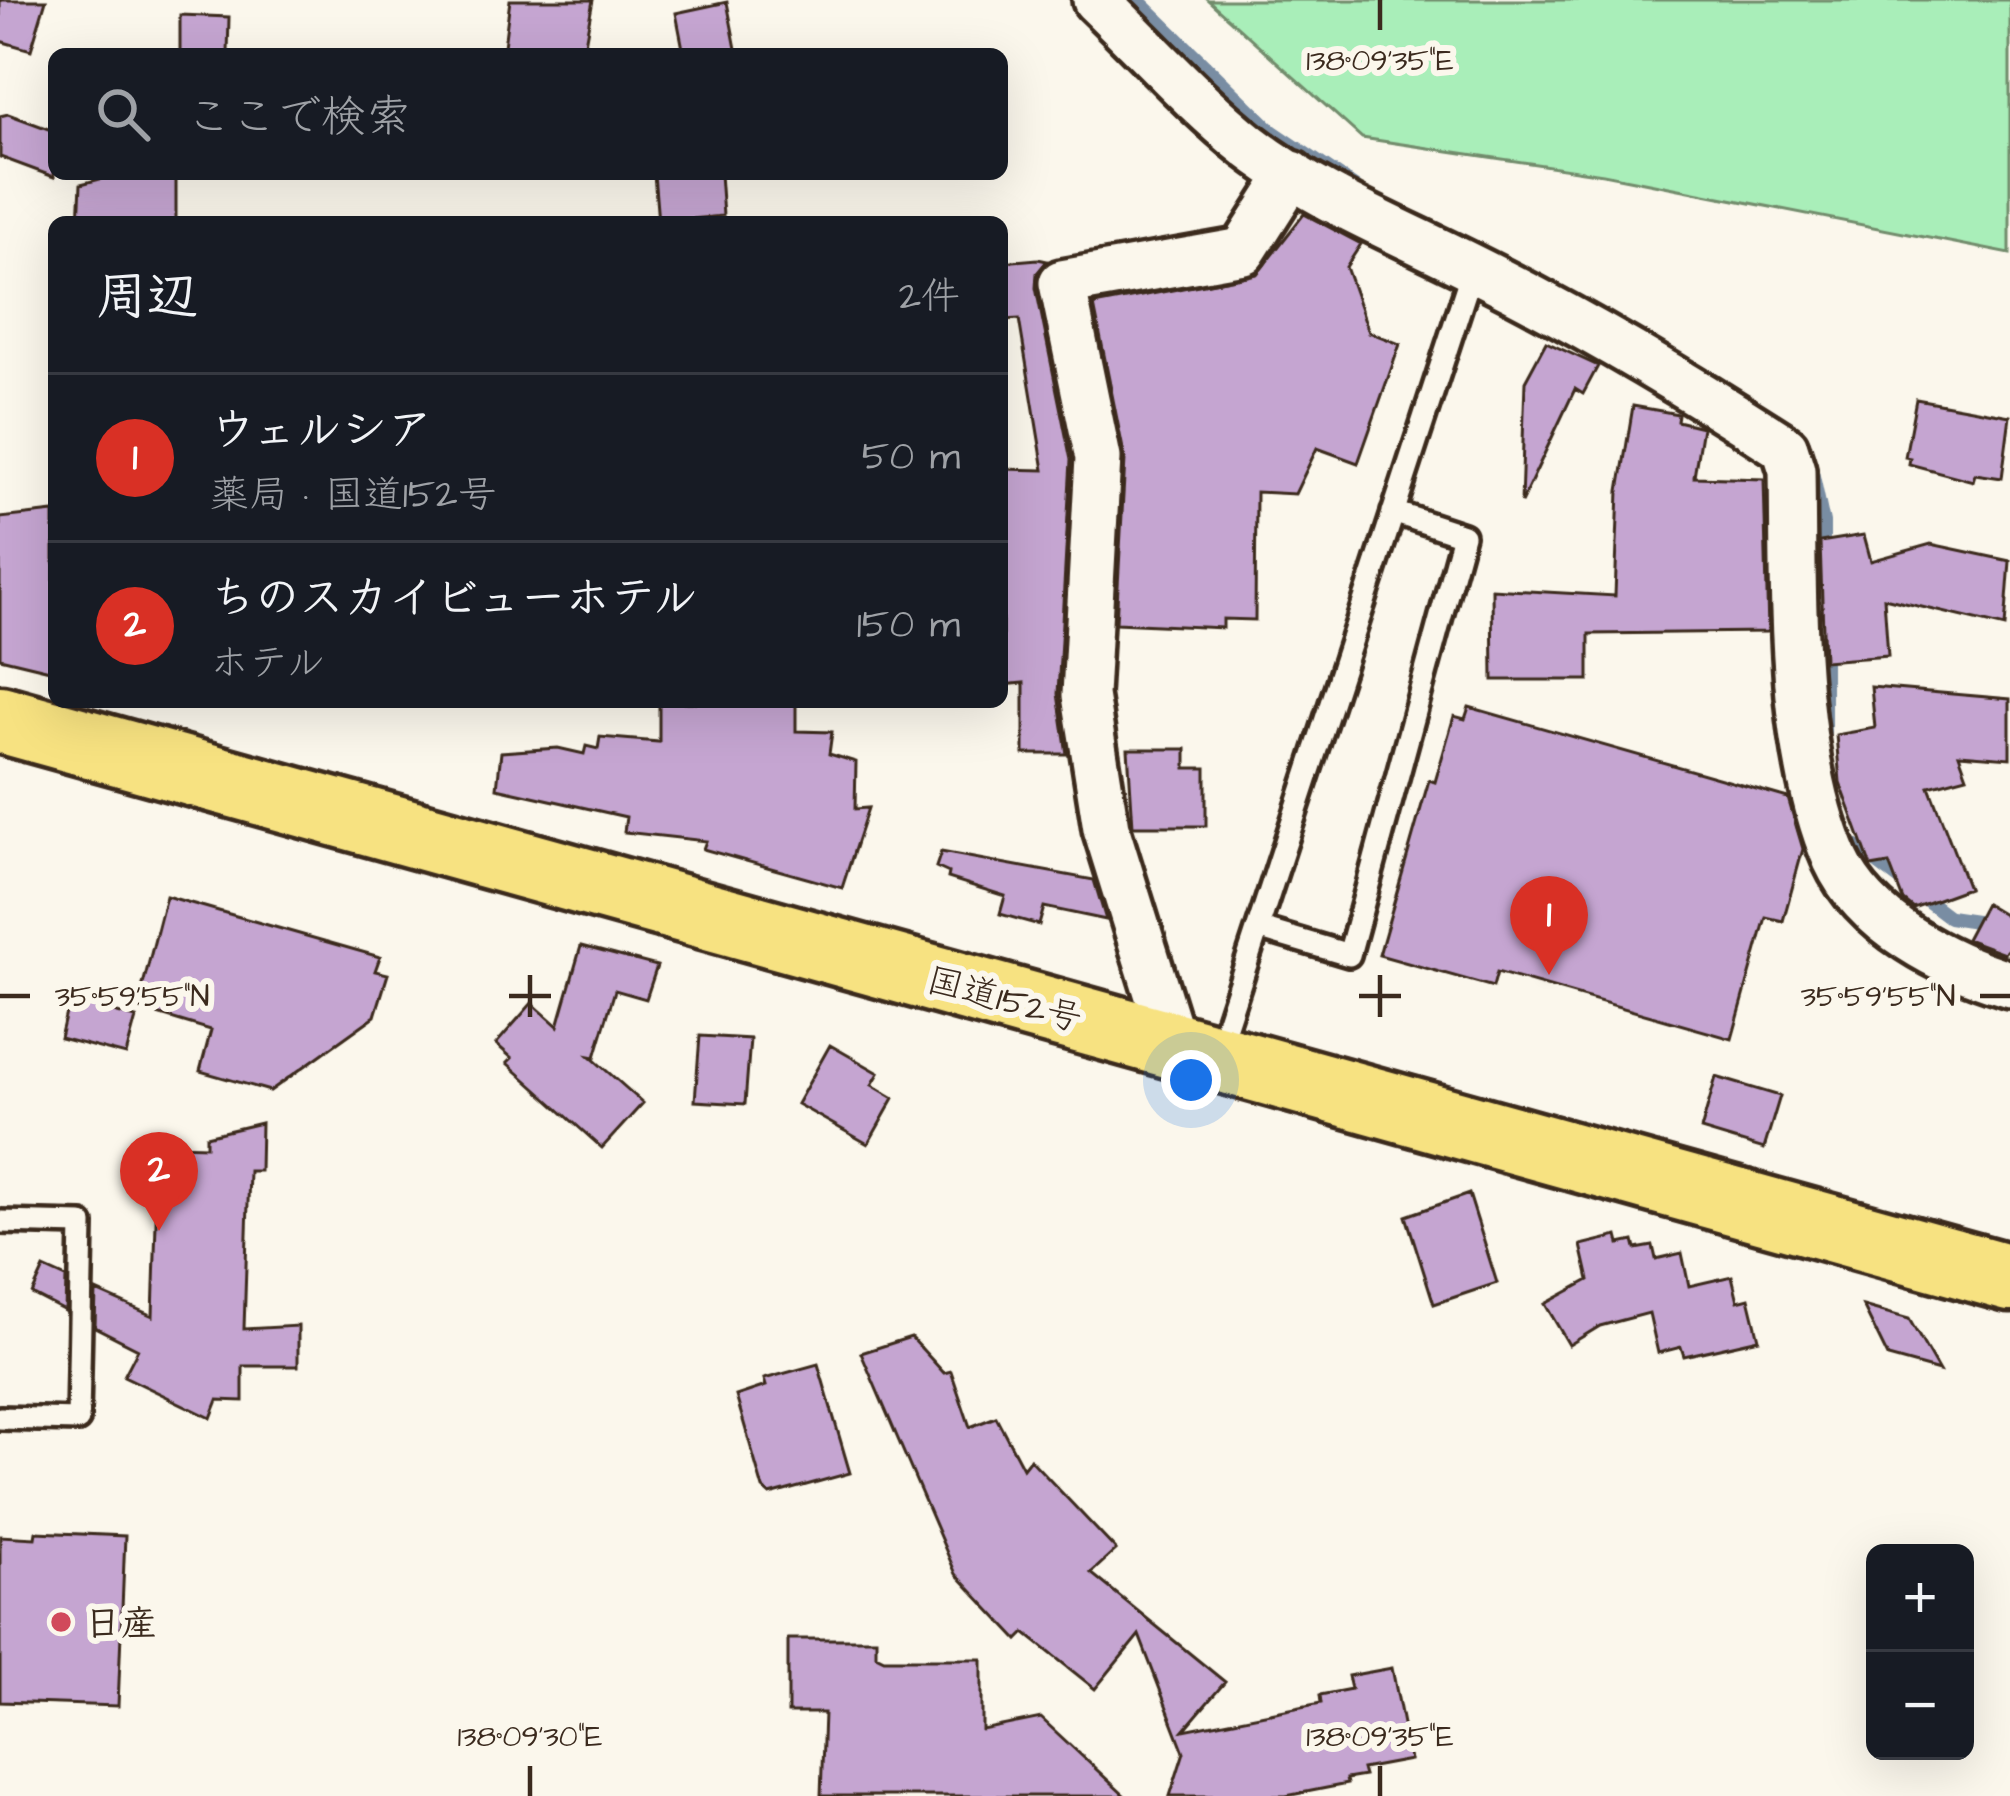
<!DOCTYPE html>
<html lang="ja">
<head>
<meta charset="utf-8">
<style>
  :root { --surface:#171b24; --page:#20242c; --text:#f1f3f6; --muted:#9ea1a6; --line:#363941; --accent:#d93025 }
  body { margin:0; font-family:"Architects Daughter","Klee One",sans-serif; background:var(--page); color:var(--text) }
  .controls { position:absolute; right:36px; bottom:36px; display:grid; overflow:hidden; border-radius:18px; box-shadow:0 12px 48px #0002 }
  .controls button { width:108px; height:108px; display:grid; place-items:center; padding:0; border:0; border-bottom:3px solid var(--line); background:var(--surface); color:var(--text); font:60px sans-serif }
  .you { position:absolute; left:1191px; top:1080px; width:42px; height:42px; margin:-30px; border:9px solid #fff; border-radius:50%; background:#1a73e8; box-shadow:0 0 0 18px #1a73e833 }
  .badge { display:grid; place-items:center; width:78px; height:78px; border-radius:50%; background:var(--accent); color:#fff; font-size:39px; font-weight:700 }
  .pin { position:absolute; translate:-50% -99px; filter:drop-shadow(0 3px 6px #0008) }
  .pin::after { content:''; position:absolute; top:63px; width:42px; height:36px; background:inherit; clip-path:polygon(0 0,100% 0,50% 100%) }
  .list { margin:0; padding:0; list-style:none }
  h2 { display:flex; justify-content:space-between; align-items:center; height:156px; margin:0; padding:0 48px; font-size:51px }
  h2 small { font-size:39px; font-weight:400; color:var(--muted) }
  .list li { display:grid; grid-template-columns:78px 1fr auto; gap:36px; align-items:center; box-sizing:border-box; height:168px; padding:0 48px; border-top:3px solid var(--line) }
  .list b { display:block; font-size:45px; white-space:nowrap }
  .list p { margin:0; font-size:39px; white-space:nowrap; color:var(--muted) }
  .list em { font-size:39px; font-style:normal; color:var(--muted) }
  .icon { flex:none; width:66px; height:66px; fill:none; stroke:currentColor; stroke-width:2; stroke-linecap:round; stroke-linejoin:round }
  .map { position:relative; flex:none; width:2010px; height:1796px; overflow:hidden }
  .search { position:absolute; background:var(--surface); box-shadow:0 12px 48px #0002; left:48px; top:48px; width:960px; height:132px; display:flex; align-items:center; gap:30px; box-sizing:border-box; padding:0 42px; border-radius:18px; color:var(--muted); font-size:45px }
  .panel { position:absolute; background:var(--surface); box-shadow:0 12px 48px #0002; left:48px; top:216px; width:960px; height:492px; border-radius:18px }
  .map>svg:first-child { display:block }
</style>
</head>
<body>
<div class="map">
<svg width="2010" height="1796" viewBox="0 0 2010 1796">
  <rect width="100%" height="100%" fill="#fbf7ec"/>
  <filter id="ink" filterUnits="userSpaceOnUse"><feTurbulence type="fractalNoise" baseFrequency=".00833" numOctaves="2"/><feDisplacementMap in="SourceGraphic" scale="24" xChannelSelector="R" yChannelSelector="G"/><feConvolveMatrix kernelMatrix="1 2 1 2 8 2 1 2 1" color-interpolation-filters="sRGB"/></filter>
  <g filter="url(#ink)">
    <path fill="#a9eeb9" stroke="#728c6c" stroke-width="3" d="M1208,0H2010V254L1603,174L1362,138Z"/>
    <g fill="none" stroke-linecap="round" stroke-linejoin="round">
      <path stroke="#798da3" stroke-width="14" d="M1138,0L1272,131L1356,188
        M1810,462L1823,523V559
        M1824,641V733
        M1848,841L1949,917L2010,926"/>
    </g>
    <path fill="#c5a5d1" stroke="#3b2a1e" stroke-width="3" d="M0,0H46L31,50L0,41Z
      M510,0H593L583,54H503Z
      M727,2L737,54H684L676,13Z
      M180,15L229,17L228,54H180Z
      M8,114L54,131V177L0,157V116Z
      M119,174H176V222H79L81,184Z
      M654,174H720L723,216L658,222Z
      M1304,214L1361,244L1346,267L1369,332L1400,344L1358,463L1317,448L1295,494L1256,492L1255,620L1223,619V628L1116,623L1125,459L1094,305L1257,274Z
      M1038,259L1047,261L1037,273L1036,288L1071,460L1058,694L1067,754H1024V683L1002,685V469L1044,470L1019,319L1002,320V262Z
      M1546,342L1598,366L1583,394L1575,389L1521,503L1525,381Z
      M1916,399L2010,416L2002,478L1975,474L1973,481L1909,464L1910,458L1905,457Z
      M1633,406L1678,414L1677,421L1702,427L1694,477L1764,479L1768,632L1589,634V680H1493L1492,589L1615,596L1619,491Z
      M54,512V671L0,658V518Z
      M1864,535L1871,561L1931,544L2010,561L2005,627L1884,598L1888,656L1824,661L1820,542Z
      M1871,687L2010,699V758L1959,754L1967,776L1929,786L1968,888L1913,908L1903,900L1889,864L1871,867L1840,782L1836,735L1875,728Z
      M659,702H796V731L832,732L829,754L856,762L855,809L868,808L842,888L703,849L706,841L624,832L626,817L497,788L501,752L558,748L584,754L586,746L598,749L600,737L659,742Z
      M1469,707L1788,798L1803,849L1783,921L1766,917L1732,1039L1497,972L1493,987L1379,955L1429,780L1435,782L1454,716L1465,719Z
      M1128,749H1186V768H1206V826H1133Z
      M941,852L1094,880L1106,920L1044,907L1039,925L1000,914L1005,896L948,878L949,873L936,867Z
      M166,896L380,957L375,971L388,974L375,1016L270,1091L200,1071L211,1030L137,1008Z
      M1985,903L2010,918V947L2004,953L1966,939Z
      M581,946L657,966L646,999L615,990L595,1057L590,1056L643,1103L602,1148L507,1063L512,1058L496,1044L532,1003L558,1026Z
      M69,1000L136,1018L126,1055L60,1038Z
      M700,1036L750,1039L745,1104L695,1101Z
      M830,1045L879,1073L872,1085L894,1098L868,1144L797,1104Z
      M1716,1077L1780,1096L1764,1149L1701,1130Z
      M261,1123L260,1171H249L244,1329L298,1326V1366H243V1401L218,1400L211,1418L124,1376L138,1349L95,1327L96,1291L153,1316L158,1161H176V1145L206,1146V1136Z
      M1469,1194L1497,1283L1434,1304L1406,1216Z
      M1618,1236L1620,1244L1634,1241L1636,1249L1653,1246L1656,1259L1682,1253L1689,1286L1732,1276L1738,1301L1749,1298L1759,1339L1684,1356L1681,1347L1658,1353L1649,1313L1600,1326L1569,1345L1545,1304L1589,1280L1581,1245Z
      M44,1268L66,1278L65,1311L32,1294Z
      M1863,1306L1909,1319L1939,1371L1888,1357Z
      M911,1337L944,1373L951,1371L970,1427L996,1417L1023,1468L1030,1459L1116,1550L1091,1573L1225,1682L1184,1730L1321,1703L1320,1695L1351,1689L1348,1676L1392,1668L1410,1760L1362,1769L1364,1776L1346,1779L1347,1784L1286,1796H1170L1184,1752L1139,1635L1095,1689L1025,1633L1018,1640L956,1574L861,1353Z
      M818,1364L850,1473L770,1495L763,1489L736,1396L766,1386L764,1379Z
      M36,1532L125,1536L118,1706L0,1702V1536L35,1538Z
      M788,1639H876V1655L884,1659H982V1730L1041,1718L1125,1796H821L824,1713H788Z"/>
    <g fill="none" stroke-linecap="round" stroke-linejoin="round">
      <defs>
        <path id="lane" d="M1258,928L1349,955L1463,535L1393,512
          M1218,1050L1473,268
          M0,1222L82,1224L78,1420L0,1418"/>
        <path id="street" d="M1096,0C1146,48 1195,103 1249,146C1318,199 1398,230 1475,269C1582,322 1684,383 1785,448L1792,470C1794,589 1788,750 1836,860C1865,924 1946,965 2010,984
          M1173,1044L1106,828L1085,695L1098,458L1062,283L1243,251L1292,174"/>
        <path id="highway" d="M0,719L2010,1278"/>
      </defs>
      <use href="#lane" stroke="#3b2a1e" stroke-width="30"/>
      <use href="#street" stroke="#3b2a1e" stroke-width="54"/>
      <use href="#highway" stroke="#3b2a1e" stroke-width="75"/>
      <use href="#lane" stroke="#fbf7ec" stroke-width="21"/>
      <use href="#street" stroke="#fbf7ec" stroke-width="45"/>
      <use href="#highway" stroke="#f7e281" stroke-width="66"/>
    </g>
  </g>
  <path fill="none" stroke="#3b2a1e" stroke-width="4.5" d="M1380,0V30M530,975V1017M1380,975V1017M0,996H30M509,996H551M1359,996H1401M1980,996H2010M530,1766V1796M1380,1766V1796"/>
  <circle fill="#d1495b" stroke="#fbf7ec" stroke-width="4.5" cx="61" cy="1622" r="12"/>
  <g text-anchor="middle" stroke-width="12" stroke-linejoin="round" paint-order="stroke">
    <g font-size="36" fill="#3b2a1e" stroke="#fbf7ec">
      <text transform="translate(1005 998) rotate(15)" y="13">国道152号</text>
    </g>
    <g font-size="36" font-weight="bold" fill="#3b2a1e" stroke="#fbf7ec" text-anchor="start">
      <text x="85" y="1635">日産</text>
    </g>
  </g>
  <g font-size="30" text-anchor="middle" fill="#3b2a1e" stroke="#fbf7ec" stroke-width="12" stroke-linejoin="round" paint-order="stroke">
    <text x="1380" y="70">138°09'35"E</text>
    <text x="132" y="1006">35°59'55"N</text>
    <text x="1878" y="1006">35°59'55"N</text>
    <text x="530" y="1746">138°09'30"E</text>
    <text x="1380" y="1746">138°09'35"E</text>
  </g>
</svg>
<div class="controls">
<button>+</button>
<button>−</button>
</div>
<div class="you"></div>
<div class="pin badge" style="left:1549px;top:975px">1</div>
<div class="pin badge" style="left:159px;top:1231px">2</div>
<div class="search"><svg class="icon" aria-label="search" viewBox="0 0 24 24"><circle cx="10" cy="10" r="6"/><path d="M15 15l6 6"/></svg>ここで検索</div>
<section class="panel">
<h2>周辺<small>2件</small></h2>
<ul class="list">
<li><span class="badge">1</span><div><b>ウェルシア</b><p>薬局 · 国道152号</p></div><em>50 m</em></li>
<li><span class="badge">2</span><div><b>ちのスカイビューホテル</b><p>ホテル</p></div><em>150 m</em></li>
</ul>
</section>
</div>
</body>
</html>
